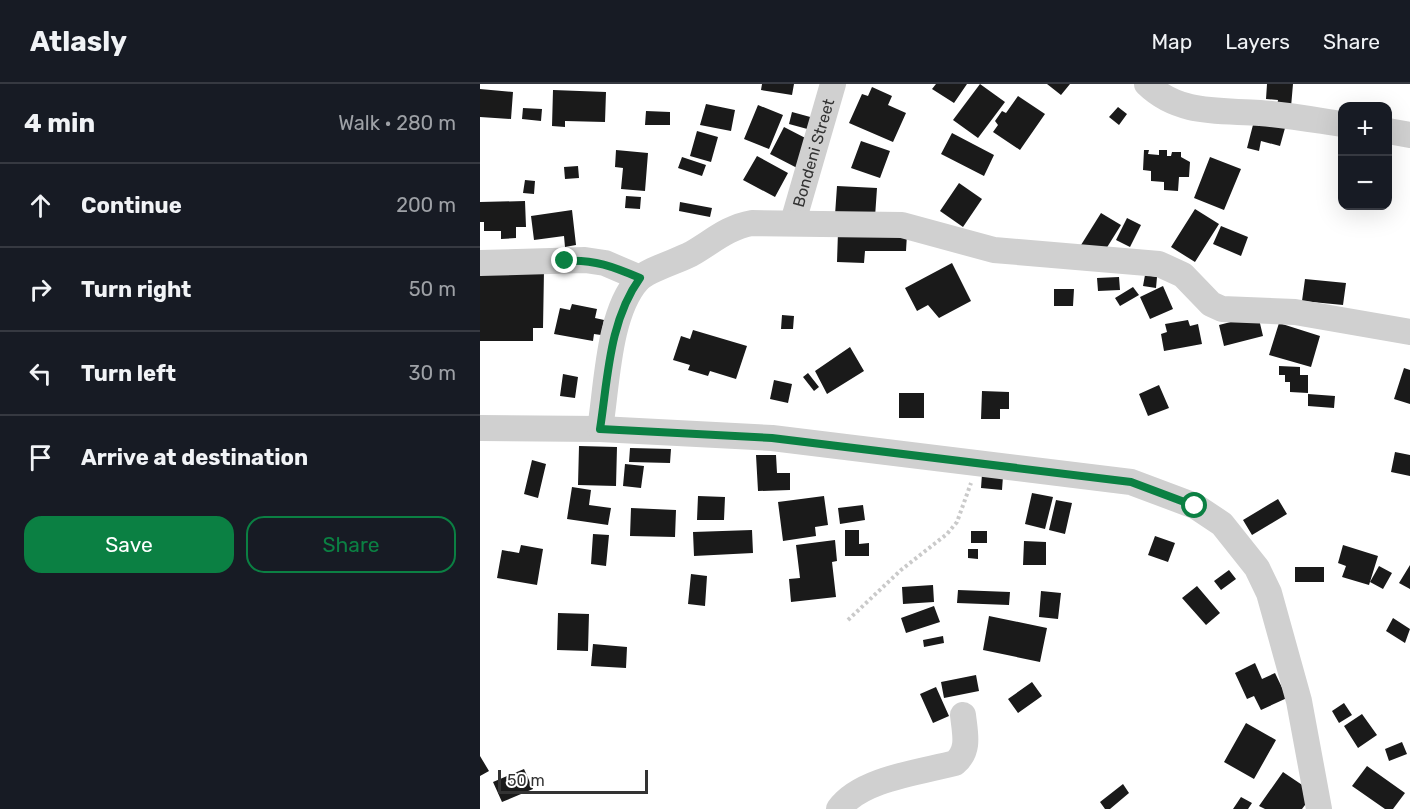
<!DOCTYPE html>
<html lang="en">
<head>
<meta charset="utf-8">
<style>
  :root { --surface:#171b24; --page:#242831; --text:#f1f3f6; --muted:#9ea1a6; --line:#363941; --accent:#0b8043 }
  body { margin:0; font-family:Rubik,sans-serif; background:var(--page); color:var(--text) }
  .controls { position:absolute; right:18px; top:18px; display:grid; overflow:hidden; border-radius:12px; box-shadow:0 6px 24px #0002 }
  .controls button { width:54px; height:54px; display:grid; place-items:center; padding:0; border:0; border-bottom:2px solid var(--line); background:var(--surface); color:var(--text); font:30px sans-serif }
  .scale { position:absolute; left:18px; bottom:15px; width:150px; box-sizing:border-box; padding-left:6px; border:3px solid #333; border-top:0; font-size:16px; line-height:21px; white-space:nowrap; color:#333; -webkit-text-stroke:4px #fff; paint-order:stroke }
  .stop { position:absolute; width:18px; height:18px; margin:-14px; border:4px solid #0b8043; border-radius:50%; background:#fff }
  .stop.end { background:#0b8043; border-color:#fff; box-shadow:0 2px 6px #0008 }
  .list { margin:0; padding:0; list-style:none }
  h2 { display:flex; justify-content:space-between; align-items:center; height:78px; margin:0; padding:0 24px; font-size:26px }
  h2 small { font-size:20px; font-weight:400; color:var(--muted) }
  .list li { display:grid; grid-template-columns:39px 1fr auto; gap:18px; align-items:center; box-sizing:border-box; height:84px; padding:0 24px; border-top:2px solid var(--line) }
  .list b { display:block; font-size:22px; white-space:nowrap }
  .list em { font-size:20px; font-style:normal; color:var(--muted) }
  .actions { display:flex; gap:12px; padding:18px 24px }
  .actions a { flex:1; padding:14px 0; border:2px solid var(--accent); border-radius:18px; text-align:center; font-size:21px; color:var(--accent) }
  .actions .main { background:var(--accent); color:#fff }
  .icon { flex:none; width:33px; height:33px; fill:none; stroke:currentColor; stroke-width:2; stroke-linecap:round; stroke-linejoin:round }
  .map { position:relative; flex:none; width:930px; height:725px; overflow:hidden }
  header { display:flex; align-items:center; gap:36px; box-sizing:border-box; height:84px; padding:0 30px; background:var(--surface); border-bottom:2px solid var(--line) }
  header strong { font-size:28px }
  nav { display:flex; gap:33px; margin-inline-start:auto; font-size:21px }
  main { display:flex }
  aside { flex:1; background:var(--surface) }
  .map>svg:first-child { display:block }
</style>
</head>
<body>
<header>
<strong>Atlasly</strong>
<nav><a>Map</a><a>Layers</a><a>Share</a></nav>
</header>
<main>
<aside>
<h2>4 min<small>Walk · 280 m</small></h2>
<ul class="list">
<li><svg class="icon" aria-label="ahead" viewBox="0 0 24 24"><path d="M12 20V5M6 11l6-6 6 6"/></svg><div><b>Continue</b></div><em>200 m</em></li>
<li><svg class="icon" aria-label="right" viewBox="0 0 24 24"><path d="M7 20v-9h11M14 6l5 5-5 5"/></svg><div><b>Turn right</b></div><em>50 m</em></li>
<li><svg class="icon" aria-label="left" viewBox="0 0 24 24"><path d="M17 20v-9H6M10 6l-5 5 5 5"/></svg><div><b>Turn left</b></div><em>30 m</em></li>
<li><svg class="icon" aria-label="arrive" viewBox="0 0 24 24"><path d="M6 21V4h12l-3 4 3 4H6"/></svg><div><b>Arrive at destination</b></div></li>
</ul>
<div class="actions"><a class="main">Save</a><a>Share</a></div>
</aside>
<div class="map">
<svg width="930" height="725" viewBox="0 0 930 725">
  <rect width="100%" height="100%" fill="#fff"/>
  <path fill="#1a1a1a" d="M282,0H314L312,11L281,6Z
    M456,0H487L474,19L452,5Z
    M500,0L525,18L498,54L473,36Z
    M567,0H590L581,11Z
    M787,0H813L811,23L797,22L798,16L786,15Z
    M392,3L412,12L408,21L426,29L413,58L369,39L382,10L388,12Z
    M0,5L33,8L31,35L0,33Z
    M73,6L126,8L125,38L85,37V43L72,42Z
    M538,12L565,30L540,66L513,48L518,41L515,37L522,27L526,29Z
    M226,20L255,26L251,47L220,41Z
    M278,21L303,31L289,65L264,55Z
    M638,23L647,30L639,41L629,33Z
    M43,24L62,25L61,37L42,35Z
    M166,27L190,28V41H165Z
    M312,28L334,34L331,46L309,40Z
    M774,37L805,44L800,62L781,57L779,67L767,64Z
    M304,43L335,59L321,86L290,70Z
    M217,47L238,53L231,78L210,72Z
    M472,49L514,71L504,92L461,70Z
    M381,57L410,67L400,94L371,84Z
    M136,66L168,69L165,107L141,105L143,84L135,83Z
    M664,66H669L668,70L679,71V66H687V72H691L692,68H701V73L710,78L709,93H699L698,107L684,106V98L671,97V87L663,86Z
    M277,72L308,89L295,113L263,96Z
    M202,73L226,81L222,92L198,84Z
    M730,73L761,85L744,126L714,114Z
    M98,82L99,94L85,95L84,83Z
    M45,96L55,97L54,110L43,109Z
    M479,99L502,115L483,143L460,127Z
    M357,102L397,104L395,133L355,131Z
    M146,112L161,113L160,125L145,124Z
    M45,117L46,143H36V154L21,155V147H4V138H0V118Z
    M200,118L232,124L230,133L199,127Z
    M715,125L739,140L715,178L691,163Z
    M92,126L96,161L85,163L84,152L54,156L51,132Z
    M621,129L641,141L621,173L601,161Z
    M647,134L661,141L650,163L636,156Z
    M741,142L768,153L761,172L733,160Z
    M358,148L427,150L426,167H385L384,179L357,178Z
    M472,179L491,217L459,234L448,221L437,227L425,204Z
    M0,185L64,186L63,244H53V257H0Z
    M665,191L677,193L676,204L663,202Z
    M639,193L640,206L618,207L617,194Z
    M825,195L866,199L863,221L822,217Z
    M683,202L693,225L670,235L660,213Z
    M653,203L659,211L640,222L635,214Z
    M574,205H594L593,222H574Z
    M92,220L117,225L115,234L124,236L121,251L114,250L113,257L74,250L80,224L90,226Z
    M302,231L314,232L313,245H301Z
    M778,231L783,252L744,262L739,241Z
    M708,236L710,242L718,240L722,260L684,267L681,250L687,248L685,240Z
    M799,239L840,252L831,283L789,271Z
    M213,246L267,262L256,295L230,287L228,292L208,286L210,281L193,276L201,252L210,255Z
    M370,263L384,287L347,310L335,287Z
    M799,282L820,283V291H828V309L810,308V298H805V291H799Z
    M924,284L930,286V320L914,315Z
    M328,289L339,303L334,307L323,293Z
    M83,290L98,293L95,314L80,312Z
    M294,296L312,300L308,319L290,315Z
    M679,301L689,324L668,332L659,310Z
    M502,307L529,308V325H520V335H501Z
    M419,309H444V334H419Z
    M828,310L855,312L854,324L828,322Z
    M99,362L137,363L136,402L98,401Z
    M150,364L191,365L190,379L149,378Z
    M915,368L930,371V392L911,388Z
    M276,371H296L297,389H310V406L278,407Z
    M52,376L66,380L58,414L44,410Z
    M145,380L164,382L161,404L143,402Z
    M502,390L523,392L522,406L501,404Z
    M92,403L111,406L109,421L131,424L128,441L87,435Z
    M552,409L573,413L565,445L545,440Z
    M218,412L245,413L244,436H217Z
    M344,412L348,441L335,443L336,452L303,457L298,418Z
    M798,415L807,430L772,451L763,436Z
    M576,416L592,419L585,450L569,446Z
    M383,421L385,436L360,440L358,424Z
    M151,424L196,426L195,453L150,452Z
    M272,446L273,469L214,472L213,448Z
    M365,446H379V460L389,459V472H365Z
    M491,447H507V459H491Z
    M113,450L129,451L126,482L111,480Z
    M675,452L695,459L688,478L668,471Z
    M355,456L357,477L352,478L356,513L311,518L309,495L320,494L316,461Z
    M544,457L566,458V481H543Z
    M41,461L63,465L57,501L17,494L22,466L39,469Z
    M863,461L898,472L889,501L862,493L866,482L858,479Z
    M488,465H498V475L488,474Z
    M930,481V505L919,499Z
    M899,482L912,489L903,505L890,498Z
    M815,483H844V498H815Z
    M749,486L756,495L741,506L734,497Z
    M211,490L227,492L225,522L208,520Z
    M453,501L454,518L423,520L422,503Z
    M717,502L740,529L726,541L702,514Z
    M478,506L530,508L529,521L477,519Z
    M561,507L581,509L578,535L559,533Z
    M454,522L460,538L426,549L421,534Z
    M78,529L109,530L108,567L77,566Z
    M509,532L567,544L560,578L503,566Z
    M913,534L930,545L925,559L906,547Z
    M463,552L464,559L444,563L443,556Z
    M113,560L147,563L146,584L111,582Z
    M775,579L782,595L795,589L807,614L781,626L774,612L767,615L755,589Z
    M496,591L499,607L464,614L461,598Z
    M552,598L562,612L538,629L528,615Z
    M456,603L469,632L453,639L440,610Z
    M864,619L872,631L859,639L852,627Z
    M882,630L897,651L878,664L864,642Z
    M766,639L796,656L774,695L744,678Z
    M922,658L927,670L909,677L905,665Z
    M0,672L9,687L0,692Z
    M887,682L925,709L913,725H905L872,702Z
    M44,685L53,705L22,718L13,698Z
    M803,688L834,709L822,725H785L779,722Z
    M643,700L649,709L630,725H625L620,718Z
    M761,713L772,719L768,725H753Z"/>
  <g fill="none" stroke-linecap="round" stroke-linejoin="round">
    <path stroke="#cacaca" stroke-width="4" stroke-dasharray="3 3" stroke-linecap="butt" d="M368,536L421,486L467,450L477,438L491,399"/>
    <g stroke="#d0d0d0" stroke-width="26">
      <path d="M667,0C699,31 739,26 780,29C808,31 835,36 862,40"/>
      <path d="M908,47L930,51"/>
      <path id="s1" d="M313,138L353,0"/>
      <path d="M0,179L105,176L125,179L160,194"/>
      <path d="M0,344L120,345L292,354L651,398L715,422L742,440L777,484L789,509L819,617L839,725"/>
      <path d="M120,345C127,302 128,229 158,196C167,186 198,177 211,170C232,158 248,143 272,139L422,141L514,166L679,180L703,191L731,220L742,225L815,228L930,248"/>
      <path d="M359,725C380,695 441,688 475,679C490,666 485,650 483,631"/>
    </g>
  </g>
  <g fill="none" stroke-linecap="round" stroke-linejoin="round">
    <path stroke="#0b8043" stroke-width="8" d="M85,177C114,175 134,183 160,194C129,237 128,294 120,345L292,354L651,398L715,422"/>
  </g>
  <g text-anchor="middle" stroke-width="6" stroke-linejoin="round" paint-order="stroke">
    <g font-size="16" fill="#333" stroke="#fff">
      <text dy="6" stroke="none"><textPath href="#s1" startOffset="72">Bondeni Street</textPath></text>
    </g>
  </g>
</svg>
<div class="controls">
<button>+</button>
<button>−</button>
</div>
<div class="scale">50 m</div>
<div class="stop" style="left:715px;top:422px"></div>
<div class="stop end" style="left:85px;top:177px"></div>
</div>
</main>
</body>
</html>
